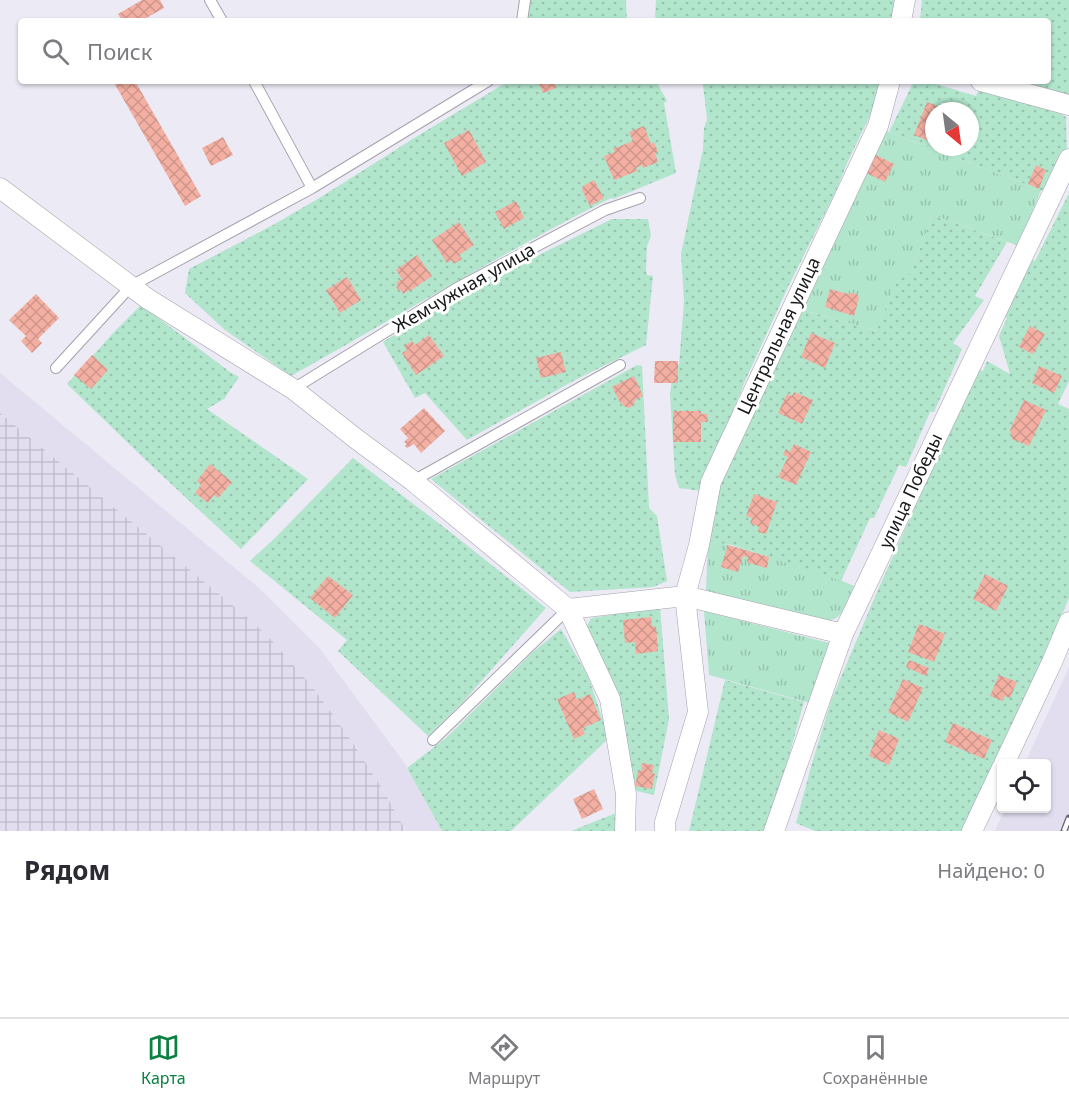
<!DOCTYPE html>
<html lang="ru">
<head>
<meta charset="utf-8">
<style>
  :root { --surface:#fff; --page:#f2f2f3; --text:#2b2b33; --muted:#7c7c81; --line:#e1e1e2; --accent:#0b8043 }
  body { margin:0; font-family:"Noto Sans",sans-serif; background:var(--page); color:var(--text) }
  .controls { position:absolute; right:18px; bottom:18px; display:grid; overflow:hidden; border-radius:6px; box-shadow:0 2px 4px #0004 }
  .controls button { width:54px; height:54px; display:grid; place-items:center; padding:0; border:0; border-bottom:2px solid var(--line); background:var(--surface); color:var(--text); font:30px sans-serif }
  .compass { position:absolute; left:925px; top:102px; width:54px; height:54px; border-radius:50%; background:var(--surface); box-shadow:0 2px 4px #0004; rotate:151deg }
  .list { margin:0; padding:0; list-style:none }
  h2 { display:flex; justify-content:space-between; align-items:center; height:78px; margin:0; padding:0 24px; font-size:26px }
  h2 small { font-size:20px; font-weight:400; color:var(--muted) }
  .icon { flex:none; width:33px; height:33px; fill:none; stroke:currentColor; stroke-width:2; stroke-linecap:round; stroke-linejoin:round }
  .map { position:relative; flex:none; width:1069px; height:831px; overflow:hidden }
  .search { position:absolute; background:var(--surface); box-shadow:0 2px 4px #0004; left:18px; right:18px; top:18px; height:66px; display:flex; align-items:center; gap:15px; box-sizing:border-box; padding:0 21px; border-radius:6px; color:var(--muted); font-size:22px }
  .sheet { height:186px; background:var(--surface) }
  nav { display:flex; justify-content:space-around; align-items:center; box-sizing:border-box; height:84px; border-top:2px solid var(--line); background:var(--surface); font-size:16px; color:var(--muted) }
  nav a { display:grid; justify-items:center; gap:3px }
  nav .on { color:var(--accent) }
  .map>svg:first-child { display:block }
</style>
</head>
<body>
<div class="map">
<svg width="1069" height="831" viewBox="0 0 1069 831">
  <defs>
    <pattern id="industrial-grid" width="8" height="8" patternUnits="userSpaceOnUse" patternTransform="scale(1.5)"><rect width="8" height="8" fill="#e2def0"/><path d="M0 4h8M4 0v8" fill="none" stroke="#c1becd"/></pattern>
    <pattern id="grass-tufts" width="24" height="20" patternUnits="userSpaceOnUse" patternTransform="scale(1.5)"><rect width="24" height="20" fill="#b1e5cc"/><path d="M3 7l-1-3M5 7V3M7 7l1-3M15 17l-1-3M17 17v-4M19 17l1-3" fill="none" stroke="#98c4af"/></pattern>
    <pattern id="garden-dots" width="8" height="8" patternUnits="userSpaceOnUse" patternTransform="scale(1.5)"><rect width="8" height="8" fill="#b1e5cc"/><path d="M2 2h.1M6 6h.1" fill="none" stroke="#98c4af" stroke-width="1.8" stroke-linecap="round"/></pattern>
    <pattern id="building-cross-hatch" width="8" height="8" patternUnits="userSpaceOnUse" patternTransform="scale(1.5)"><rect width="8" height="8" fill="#f3afa2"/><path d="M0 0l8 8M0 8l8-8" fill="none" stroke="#d0968b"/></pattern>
  </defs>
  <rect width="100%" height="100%" fill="#eceaf4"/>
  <path fill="#e2def0" d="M0,373L259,588L320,649L403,761L442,831H406L383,790L351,740L314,689L275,644L254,623L0,413Z
    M1069,667V831H995L1005,809L1046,808V764L1025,763Z"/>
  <path fill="url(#industrial-grid)" d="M0,413L254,623L275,644L314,689L351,740L383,790L406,831H0Z"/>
  <path fill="url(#grass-tufts)" d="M886,131L1041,190L1019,246L933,215L910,274L901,272L876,331L800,309Z
    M708,541C731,544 751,552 773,558C800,567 828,574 854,586C844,607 844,623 818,621L713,593L706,590Z
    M704,611L829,643L810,703L709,675Z"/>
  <path fill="url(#garden-dots)" fill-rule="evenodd" d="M531,0H626L627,21H528Z
    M656,0H899L895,21H672L655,17Z
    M922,0H1069V97L1009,81H1048V21H920Z
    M509,81H656L667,101L664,103L676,173L613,199L611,198C502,253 398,316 291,376L225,330L185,293L189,269L273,225L321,197L419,135Z
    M701,81H881L875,105L848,161L836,191L788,287L745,381L702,491L679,488L675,475L670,394L674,365H679L684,301L681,254L703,149L704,128L707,119L703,85Z
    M914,81H926L976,96L978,91L1008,97L1061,114L1066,117L1067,157L1051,194L889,132ZM934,111H970V147H934Z
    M1069,193V381L1058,404L1069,409V598L1042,661L967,831H815L796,823L812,763L831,701L877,592L977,369L983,371L987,361L1010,374L999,336L1007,318L998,313L1028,258L1035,261Z
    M933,215L1007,242L975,296L984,300L953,343L962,349L934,412H930L906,467L899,465L874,518H870L841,581L732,545L705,541L716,485L800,309L876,331L901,271L910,274Z
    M612,219H648L651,236L647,246L646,271L647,275L653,276L646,345L575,380L467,440L425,393L415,398L383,342L436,309L490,279Z
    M141,305L230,372L239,377L224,399L207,409L308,479L241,549L153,467L67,384L116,330Z
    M637,365L642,366L649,508L657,516L667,581L653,587L570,592L431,479Z
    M353,458L449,531L546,608L464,701L428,736L338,651L347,640L250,561L275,538Z
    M660,607L669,719L654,795L632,790L584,632L591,618Z
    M561,629L588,676L609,738L511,831H442L407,768L446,738L533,652Z
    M725,680L804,702L768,831H689Z
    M616,813V831H571Z"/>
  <path fill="url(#building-cross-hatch)" d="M142,0H160L164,8L141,21H122L118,14Z
    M113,81H135L201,196L185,206Z
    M538,81H553L556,88L543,93Z
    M927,102L949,111H934V143L914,135Z
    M644,126L651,144L654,142L658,152L655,153L658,162L643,168L642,165L636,168L637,171L614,180L604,156L615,152L613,149L633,141L629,132Z
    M469,130L486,162L462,176L444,143Z
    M223,137L233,155L211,166L202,148Z
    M874,154L894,164L885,182L864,172Z
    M1036,165L1046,170L1039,189L1028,184Z
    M594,180L604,198L590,206L582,190L583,186Z
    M516,201L524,218L504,229L495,212Z
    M459,222L474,245L459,255L462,259L454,264L452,260L447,263L432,240Z
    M417,255L432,276L410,291L409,290L403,294L401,290L399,291L396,287L398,286L396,283L402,279L396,270Z
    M347,277L361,300L340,313L326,290Z
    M830,289L848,294L851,293L857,294L859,298L854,316L825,307Z
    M36,294L59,318L38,339L42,343L32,353L21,341L26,336L9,320Z
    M1030,326L1045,334L1033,354L1019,347Z
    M811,333L835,343L825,368L801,357Z
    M429,335L444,356L416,375L402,353L407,350L404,346L412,341L415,345Z
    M561,352L566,372L541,378L536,358Z
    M92,355L108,370L91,389L74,375Z
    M655,361H678V383H654Z
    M1039,366L1062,376L1054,393L1032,383Z
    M634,376L643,396L635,400L634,405L628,408L624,406L622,403L621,404L612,387Z
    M794,392L813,400L802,424L778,413L787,394L792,396Z
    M1024,400L1046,410L1029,446L1012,439L1010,430Z
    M424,408L445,431L421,453L414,444L407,448L405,446L407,444L404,442L408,438L400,429Z
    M673,411H701V414H707L708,421L707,422H701V442H673Z
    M794,444L811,452L796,485L778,477L788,457L783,455L786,449L790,452Z
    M210,464L232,482L218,498L214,495L208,503L195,493L201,485L197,481Z
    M754,494L777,502L766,534L758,532L759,527L750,523L752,518L746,516Z
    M728,545L769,557L767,568L749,563L747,562L748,557L743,556L738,572L721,567Z
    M985,574L1008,586L996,611L973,599Z
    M328,576L353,595L335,618L310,598Z
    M651,617L652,627L656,626L658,651L636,654L635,642L625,643L623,620Z
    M919,624L945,634L934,662L908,652Z
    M909,660L929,668L926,676L906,667Z
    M999,675L1017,682L1010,698L1005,696L1003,701L990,696Z
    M903,679L923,688L908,722L888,712Z
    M574,692L577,700L590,694L601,720L583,728L585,734L574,739L557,699Z
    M953,723L992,740L984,759L945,742Z
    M879,730L899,739L889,765L869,756Z
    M642,763L654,765L652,773L655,774L652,789L635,786L638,771H641Z
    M594,789L603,809L582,819L573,799Z"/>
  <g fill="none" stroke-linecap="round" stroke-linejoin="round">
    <defs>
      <path id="lane" d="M210,0L222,21
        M522,21L525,0
        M254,81L312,188
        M56,368L131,286L312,188L488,81
        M293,389L457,288L605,210L640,198
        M413,481L620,365
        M433,740L568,609"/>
      <path id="street" d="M901,21L905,0
        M981,81L1069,105
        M0,188L148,299L293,389L355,438L413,481L568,609L610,699L626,794L625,831
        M568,609L685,596L843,634
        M1004,764L1052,662L1069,622
        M665,831V822L698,712L685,596L699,545L711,482L878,126L890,81
        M774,831L843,634L1069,159
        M972,831L1002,768"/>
    </defs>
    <use href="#lane" stroke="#a4a2ac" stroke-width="12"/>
    <use href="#street" stroke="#a4a2ac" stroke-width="21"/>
    <use href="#lane" stroke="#fff" stroke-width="10"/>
    <use href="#street" stroke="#fff" stroke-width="20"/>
    <defs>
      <path id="rail" d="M1064,831L1069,818"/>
    </defs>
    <use href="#rail" stroke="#646369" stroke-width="7"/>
    <use href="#rail" stroke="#fff" stroke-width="4.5" stroke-dasharray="14" stroke-linecap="butt"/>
  </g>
  <g text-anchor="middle" stroke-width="6" stroke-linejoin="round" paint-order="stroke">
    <g font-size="18" fill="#18171a" stroke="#fff">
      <text transform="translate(464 288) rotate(-30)" y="6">Жемчужная улица</text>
      <text transform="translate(779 336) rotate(-65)" y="6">Центральная улица</text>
      <text transform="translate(911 491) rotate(-65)" y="6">улица Победы</text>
    </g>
  </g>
</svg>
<div class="controls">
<button><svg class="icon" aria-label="locate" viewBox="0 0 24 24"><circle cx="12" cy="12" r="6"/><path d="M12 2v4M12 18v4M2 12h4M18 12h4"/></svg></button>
</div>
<svg class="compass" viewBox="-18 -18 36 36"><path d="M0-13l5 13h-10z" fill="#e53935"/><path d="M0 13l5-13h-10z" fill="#7c7c81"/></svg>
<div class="search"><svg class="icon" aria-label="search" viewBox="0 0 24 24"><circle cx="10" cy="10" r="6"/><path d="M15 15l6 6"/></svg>Поиск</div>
</div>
<section class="sheet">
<h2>Рядом<small>Найдено: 0</small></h2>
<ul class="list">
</ul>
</section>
<nav>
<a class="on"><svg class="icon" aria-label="map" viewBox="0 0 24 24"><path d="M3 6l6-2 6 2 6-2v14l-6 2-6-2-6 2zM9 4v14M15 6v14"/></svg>Карта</a>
<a><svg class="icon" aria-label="directions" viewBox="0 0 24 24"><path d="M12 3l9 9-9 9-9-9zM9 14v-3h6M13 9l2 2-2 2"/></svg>Маршрут</a>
<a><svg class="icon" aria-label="saved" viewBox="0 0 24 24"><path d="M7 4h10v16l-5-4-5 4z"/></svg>Сохранённые</a>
</nav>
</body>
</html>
